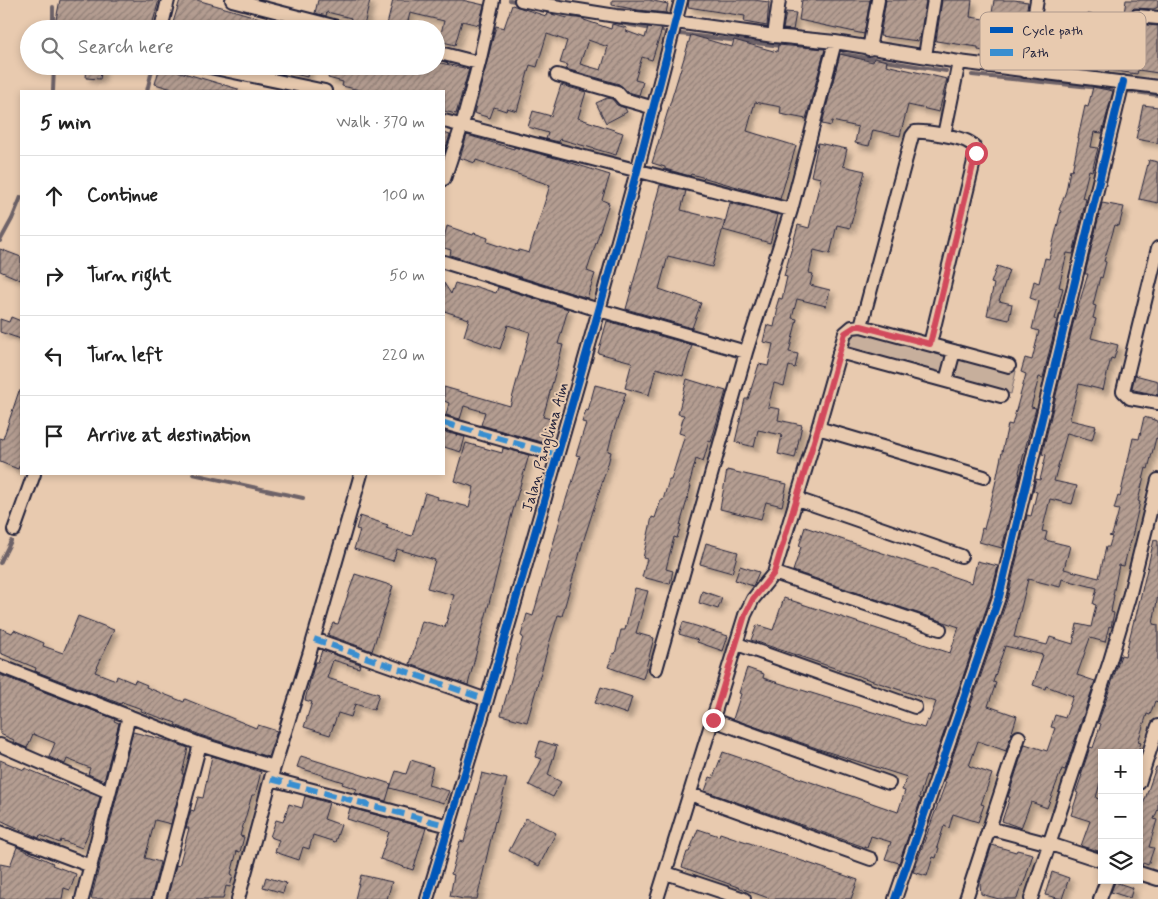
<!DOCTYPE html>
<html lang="en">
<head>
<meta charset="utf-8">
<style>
  :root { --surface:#fff; --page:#f6f6f6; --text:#222; --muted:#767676; --line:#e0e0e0 }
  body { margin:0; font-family:Mynerve,sans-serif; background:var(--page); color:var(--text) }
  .controls { position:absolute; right:15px; bottom:15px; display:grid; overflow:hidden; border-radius:0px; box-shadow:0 2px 8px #0003 }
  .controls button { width:45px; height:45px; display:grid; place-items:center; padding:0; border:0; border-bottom:1px solid var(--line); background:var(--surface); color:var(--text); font:25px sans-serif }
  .stop { position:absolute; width:15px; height:15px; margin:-11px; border:4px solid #d1495b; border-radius:50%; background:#fff }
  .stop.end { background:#d1495b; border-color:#fff; box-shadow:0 1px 5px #0008 }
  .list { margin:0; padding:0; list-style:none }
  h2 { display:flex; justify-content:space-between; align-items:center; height:65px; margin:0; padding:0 20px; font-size:21px }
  h2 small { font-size:16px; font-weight:400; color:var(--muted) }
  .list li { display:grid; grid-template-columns:32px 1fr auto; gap:15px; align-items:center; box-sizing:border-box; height:80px; padding:0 20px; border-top:1px solid var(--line) }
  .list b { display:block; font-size:19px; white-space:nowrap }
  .list em { font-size:16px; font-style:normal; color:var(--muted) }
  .icon { flex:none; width:28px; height:28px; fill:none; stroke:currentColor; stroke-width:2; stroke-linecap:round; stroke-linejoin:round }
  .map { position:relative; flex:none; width:1158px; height:899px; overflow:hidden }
  .search { position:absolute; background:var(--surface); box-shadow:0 2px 8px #0003; left:20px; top:20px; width:425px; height:55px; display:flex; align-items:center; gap:12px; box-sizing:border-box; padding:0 18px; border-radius:28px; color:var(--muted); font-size:19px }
  .panel { position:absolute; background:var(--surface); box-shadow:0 2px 8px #0003; left:20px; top:90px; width:425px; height:385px; border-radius:0px }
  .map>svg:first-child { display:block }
</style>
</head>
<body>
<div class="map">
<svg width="1158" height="899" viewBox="0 0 1158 899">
  <defs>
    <pattern id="building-hatch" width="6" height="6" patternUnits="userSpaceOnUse" patternTransform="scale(1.25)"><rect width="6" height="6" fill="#b49d91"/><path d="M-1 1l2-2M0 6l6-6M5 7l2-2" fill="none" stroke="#928078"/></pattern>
    <filter id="shadow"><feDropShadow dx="4.5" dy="4.5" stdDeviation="2.5" flood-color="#0004"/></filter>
  </defs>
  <rect width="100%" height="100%" fill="#e8caaf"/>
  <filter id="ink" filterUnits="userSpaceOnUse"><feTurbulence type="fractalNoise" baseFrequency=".02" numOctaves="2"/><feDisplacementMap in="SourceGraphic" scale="10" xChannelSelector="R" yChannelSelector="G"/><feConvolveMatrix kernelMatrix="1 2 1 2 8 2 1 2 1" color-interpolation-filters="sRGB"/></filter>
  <g filter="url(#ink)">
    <path fill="#c7af9c" stroke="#74686c" d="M854,330L1016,371L1011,394L848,352Z"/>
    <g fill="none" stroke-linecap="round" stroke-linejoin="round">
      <path stroke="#6d6267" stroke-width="4" d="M510,0L518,2
        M53,7V29
        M615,22L662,31
        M680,34L781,46
        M843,54L946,71
        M972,75L1110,89
        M53,91L54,66
        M147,91L153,66
        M1127,91L1158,95
        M0,241L12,219L21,197
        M193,474L303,498
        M0,563L11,541"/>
    </g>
    <path fill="url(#building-hatch)" stroke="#22223b" fill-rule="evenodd" filter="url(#shadow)" d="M60,0H159L151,29H54Z
      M180,0H197L260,18L257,29H171Z
      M318,0H370L364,26L350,22L351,18L327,12L326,16L315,13Z
      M393,0H462L484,5L479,25L462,21L455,45L439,41L444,21L410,13L406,29H386Z
      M612,0H649L668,4L666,13L638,10L612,5Z
      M689,0H754L769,2L767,26L744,22L745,16L688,7Z
      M802,0H870L864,34L799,20Z
      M886,0H926L920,38H918V41L880,36Z
      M942,0H972L970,17L991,20L994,0H1014L1028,2L1019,60L1002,58L1003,54L978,50V47L936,41Z
      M1126,0H1158V7L1154,9L1134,8L1131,11L1129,16L1132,22L1136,24L1158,26V73L1138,70L1137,74L1109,70L1108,73L1077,69L1088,14L1123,20Z
      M512,5L546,16L547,13L568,18L569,17L584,19V20L611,29L612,24L627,28L626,31L645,38L648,27L662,29L652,60L642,57L635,80L643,82L639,95L628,92L619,84L566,69L568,65L560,63L567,41L547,34L537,67L530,65L517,111L507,108L506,111L494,107L490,118L474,113L496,26L504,28ZM588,40L608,47L601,70L580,64Z
      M786,12L796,13L793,30L783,29Z
      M691,35L732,47L734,40L777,52L778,45L825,49L806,119L780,114L781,107L755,102L747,131L796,146L780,199L691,174L690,176L665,169V167L652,163Z
      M840,54L873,62L874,58L887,61L886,65L947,79L939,112L908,105L900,136L873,130L869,146L855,143L858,127L832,121L831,126L822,124Z
      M436,62L469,69L456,114L444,111V91H364L342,86L343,82L328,78L331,66H436Z
      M87,66H102L100,79L86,78Z
      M160,66L238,89V91H179L155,84Z
      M275,66H309L307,77L286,72L285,74L273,72Z
      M561,85L586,92L578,118L623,133L616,155L560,139L559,142L546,139L548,133L528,127L533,111L551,116Z
      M1093,87L1113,91L1102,133L1094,132L1091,147L1098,148L1092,171L1089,170L1082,198L1086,199L1073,254L1067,253L1059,287L1063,288L1055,319L1057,320L1043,378L1039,377L1031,407L1036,408L1019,472L1020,475L1002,548L979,542L982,528L984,529L995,485L1008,424L1012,425L1026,374L1021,372L1025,358L1032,360L1039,331L1032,329L1039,301L1030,298L1034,281L1039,283L1045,258L1049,259L1061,211L1059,210L1066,191L1070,170L1072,171L1079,138H1078L1085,106L1088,107Z
      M607,98L612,99L617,105L625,108L627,112L606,123L596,103Z
      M1143,105L1158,107V143L1136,139Z
      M444,133L450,135L444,153Z
      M467,135L514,149V147L559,159L610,175L602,200L609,203L587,271L595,274L587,298L450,255L451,250L444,248V238L447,226L473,235L474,233L488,238L487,242L518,252L519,250L529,253L550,185L476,160L475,163L460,158Z
      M818,143L847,149L843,166L865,171L850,228L837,225L830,254L814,250L809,273L813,274L810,285L830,290L826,306L797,299L792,318L797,319L789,352L798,354L795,368L789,366L784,386L774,383L768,407L780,409L778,420L802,425L795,458L778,454L782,435L758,430L754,447L735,442L745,399H748L759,364L768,366L773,344L763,342L767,325L774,327L778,308H776L779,298L782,299L787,277L784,276L798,225L809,228L821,178L811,176Z
      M1149,160L1158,162V203L1139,199Z
      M660,185L686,191L681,210L725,221L712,267L668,256L659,289L701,303L692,328L626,309Z
      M730,203L778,215L770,243L723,230Z
      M1102,203L1124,207L1119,226L1115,225L1104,261L1106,262L1102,278L1100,277L1093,305L1096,306L1093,318L1096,319L1091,338L1118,345L1114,359L1111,358L1103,390L1079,384L1070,418V420L1096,426L1092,440L1067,433L1054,481L1077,486L1072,504L1050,499L1042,531L1047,532L1045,540L1070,546L1064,569L1099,578L1106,547H1109L1112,537L1109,536L1112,535L1119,510L1114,509L1118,496L1120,497L1133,438L1139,439L1144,417L1158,421V439L1156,438L1148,469L1146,468L1138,501L1140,502L1131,541H1130L1124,566L1119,565L1113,595H1114L1111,612L1114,613L1111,627L1109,626L1105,642L1090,638L1077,675L1095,681L1065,770L1062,769L1047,808L1031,802L1021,828L1002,821L1010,797H1008L1025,744L1047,751L1055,728L1051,727L1055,715L1065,718L1073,696L1046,686L1045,689L1033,685L1043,655L1005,646L993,682L996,683L988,706L1017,716L1006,751L978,741L969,766L992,774L981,804L984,805L978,822L953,814L949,828L944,826L937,847L939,848L936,858L933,857L927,876L913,872L946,782H944L1007,600L1027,515L1031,516L1037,492L1033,491L1036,479L1040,480L1046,455L1042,454L1073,324L1088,274H1085ZM1028,579L1060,587L1062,579L1097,588L1093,604L1096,605L1091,627L1077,624L1073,644L1050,637L1047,645L1014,637Z
      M0,249L21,257V280L0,271Z
      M997,266L1009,270L999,301L1012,304L1009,320L987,315L994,284L991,283Z
      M444,283L451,294L455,283L473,288L474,286L496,293L498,287L568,309L558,344L563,345L543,417L551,419L544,443L481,425L485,412L464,406L460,419L446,415L449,403L444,401V387L510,406L530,332L508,325L500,349L464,336L469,319L444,311Z
      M11,317L21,321V339L0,332V319L9,322Z
      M607,321L692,345L683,376L656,368L649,395L625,388L632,362L598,353Z
      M1135,375L1158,381V395L1134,390L1132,388Z
      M687,379L726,391L711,442L709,441L703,462L696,459L689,485L691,486L680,525H681L677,538L674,537L666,569L673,571L670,584L642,577L647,559L643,558L652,517L655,518L661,500H663L669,480H671L685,435L679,433L684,415L678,414Z
      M595,385L626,393L612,435L608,451L611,452L608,464L583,542L562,616L558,615L549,644L527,722L501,715L523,637L521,636L527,614L533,616L561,516L569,490H570L580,456L576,455L586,423L582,422L586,410L588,411Z
      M19,391H21V462L18,469L0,462V438L3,439Z
      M444,432L465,437L461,452L444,447Z
      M466,443L502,453L503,448L529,455L512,514L468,685L410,664L422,621L445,627L454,595L427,588L435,560L397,549L393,561L354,549L360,530L356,529L360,516L388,525L386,528L412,536L425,493L438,497L437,499L469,507L474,487L455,481Z
      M727,470L787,484L782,506L766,502L761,519L720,509Z
      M805,527L972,583L977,561L998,566L991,595L929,776L926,775L919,798L921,799L899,863L885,859L891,842L871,836L867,848L705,791L710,777L713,778L723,752L898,812L905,791L902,790L907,777L822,750L733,719L741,694L739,693L747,668L764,674L763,678L924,728L927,720L929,721L936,702L751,640L757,625L773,630L784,598L950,653L959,627L793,571L801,547L799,546Z
      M1154,540L1158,541V595L1153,624L1158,625V702L1155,701L1150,715L1147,714L1138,742L1141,743L1137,753H1102V775L1096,798L1102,800V852L1081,846L1090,821L1071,815L1078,793L1076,792L1082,775H1081L1090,747L1093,748L1101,724L1098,723L1105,703L1121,655L1125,656L1134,620H1135Z
      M706,543L738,552L732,573L700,564Z
      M740,566L759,572L753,586L735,580Z
      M355,574L393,586L372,651L328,635L333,623L338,624Z
      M635,588L648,591L636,633L654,638L643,679L608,667L613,653L615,654L621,630H625Z
      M702,591L722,598L718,609L699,603Z
      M78,616L114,630L95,672L116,680L117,676L134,683L135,680L147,685L146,687L184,702L185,699L256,728L258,725L277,731L268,757L203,736L175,725L176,723L141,711L142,709L122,702L121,704L35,671L36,668L0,653V628L12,633L14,630L44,643L43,646L63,653Z
      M683,622L728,636L723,651L697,642L698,640L679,634Z
      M322,650L360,664L359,668L333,660L327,678L379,694L374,710L355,704L351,717L338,713L330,735L304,727L312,702L305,700L315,662H318Z
      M0,675L115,719L114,721L119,723L104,781L88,774L90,768L67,759L65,764L49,757L55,743L33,734L27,748L13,742L14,740L0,734Z
      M601,687L632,697L627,714L595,703Z
      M133,732L169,741L188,748L182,774H184L171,824L155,820L145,858L160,862L151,899H91Z
      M540,741L557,746L548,775L561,782L553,797L529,785L542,759L535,757Z
      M212,756L261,772L255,795H252L240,836L244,837L240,852L237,851L231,874L233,875L230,887L226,886L223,899H167L176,865L179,866L183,851L189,828H186L191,810L194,811L198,797L203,798Z
      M301,756L391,784L386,801L355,793L357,789L342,784L343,782L297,767Z
      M0,760L24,770L25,768L80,791V789L100,797L95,816L82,848L61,840L60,843L40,835L39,838L0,820Z
      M411,760L433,767L428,785L449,791L444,803L390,788L396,771L406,774Z
      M1156,767H1158V809L1154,819L1157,820L1149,847L1154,848L1148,865L1143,863L1142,866L1139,865V817Z
      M482,773L507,779L496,822L495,821L477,899H463L450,896L454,875L451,874L460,841L464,842Z
      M305,796L329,803L324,819L341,825L335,842L313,835L309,849L303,847L299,860L275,852L279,840L270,837L276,820L283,822L289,804L302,808Z
      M350,808L426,828L413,870L380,859L389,832L347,819Z
      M526,818L556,833L539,866L509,851Z
      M698,829L719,836L720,833L858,880L851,899H771L682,867L687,852H689Z
      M992,845L1016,852L1017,850L1033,854L1023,886H1021L1017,899H999L981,894L980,883Z
      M17,847L53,863L52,865L76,874L70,890L64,888L62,899H0V864L10,866Z
      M1052,872L1069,878L1062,899L1045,895Z
      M361,875L392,882L387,899H355Z
      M266,877L286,883L283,893L263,887Z
      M1115,882L1133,888L1130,898L1111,892Z"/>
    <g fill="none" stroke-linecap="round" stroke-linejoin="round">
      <defs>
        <path id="minor" d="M232,0L345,29
          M521,0L541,4
          M542,0L541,4L616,16L676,22L774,36L835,42L959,62L1158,87
          M1137,16L1158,18
          M161,29L168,0
          M774,36L779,0
          M869,49L878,0
          M436,52L479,63
          M925,56L934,0
          M205,66L325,91
          M1025,71L1037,0
          M557,75L617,92L623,99L654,108
          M444,121L791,210
          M944,135L959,62
          M444,179L462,125L479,63L493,0
          M1158,248L1123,391L1130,398L1158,403
          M444,262L599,310L746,352L791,210L835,42
          M861,326L912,136L915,132C925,131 962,137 970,143C974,145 975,149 976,153L930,344
          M839,352L1001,396
          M946,381L954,351
          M444,423L557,455
          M818,428L984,477
          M797,499L961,556
          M14,530L34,474
          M774,573L940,629
          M314,639L487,700
          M737,644L915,707
          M0,666L200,744L274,767
          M656,669L746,352
          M713,720L889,783
          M0,745L109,792
          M271,779L449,826
          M1139,783L1158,726
          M690,794L871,859
          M989,828L1050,844L1102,861
          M0,832L91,866
          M666,873L744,899
          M1139,873L1158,879
          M82,899L129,716
          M159,899L200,744
          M238,899L274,767L309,655L361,474
          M427,899L487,700L599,310L637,171L681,0
          M657,899L745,615L753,599L774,573L818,428L845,333L852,327L861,326L1009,366
          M895,899L999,597L1123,82
          M966,899L1019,737
          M1031,899L1110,661L1129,597L1158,480
          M1100,899L1107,880"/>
      </defs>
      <use href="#minor" stroke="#22223b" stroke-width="16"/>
      <use href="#minor" stroke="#e8caaf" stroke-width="12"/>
      <path stroke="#398ed0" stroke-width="6" stroke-dasharray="12 6" stroke-linecap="butt" d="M444,423L557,455
        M314,639L487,700
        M271,779L449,826"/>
      <defs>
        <path id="cycleway" d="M427,899L487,700L599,310L637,171L681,0
          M895,899L999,597L1123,82"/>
      </defs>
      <use href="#cycleway" stroke="#e8caaf" stroke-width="11"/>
      <use href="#cycleway" stroke="#0057b8" stroke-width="8"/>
    </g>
  </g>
  <g fill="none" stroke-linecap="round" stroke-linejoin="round" filter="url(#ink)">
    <path stroke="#d1495b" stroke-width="6" d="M713,720L745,615L753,599L774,573L818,428L845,333L856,326H861L930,344L976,153"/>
  </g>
  <g text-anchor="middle" stroke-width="4" stroke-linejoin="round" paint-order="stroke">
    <g font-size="15" fill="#22223b" stroke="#e8caaf">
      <text transform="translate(545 447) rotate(-74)" y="5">Jalan Panglima Aim</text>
    </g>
  </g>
  <rect x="980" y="12" width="166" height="58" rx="8" fill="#e8caaf" stroke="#ad988c" stroke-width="1"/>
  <rect x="990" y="27" width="23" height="6" fill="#0057b8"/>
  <rect x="990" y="49" width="23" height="7" fill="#398ed0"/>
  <g font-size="14" fill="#22223b">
    <text x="1022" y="35">Cycle path</text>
    <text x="1022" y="57">Path</text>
  </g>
</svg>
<div class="controls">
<button>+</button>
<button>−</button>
<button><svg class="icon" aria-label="layers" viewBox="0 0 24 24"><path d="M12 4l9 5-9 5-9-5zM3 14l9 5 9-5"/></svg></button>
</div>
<div class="stop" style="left:976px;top:153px"></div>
<div class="stop end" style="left:713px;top:720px"></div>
<div class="search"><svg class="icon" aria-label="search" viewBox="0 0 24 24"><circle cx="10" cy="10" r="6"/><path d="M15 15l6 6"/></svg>Search here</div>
<section class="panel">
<h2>5 min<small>Walk · 370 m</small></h2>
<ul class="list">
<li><svg class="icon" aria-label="ahead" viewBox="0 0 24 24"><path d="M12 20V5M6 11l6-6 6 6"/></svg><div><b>Continue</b></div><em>100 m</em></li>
<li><svg class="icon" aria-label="right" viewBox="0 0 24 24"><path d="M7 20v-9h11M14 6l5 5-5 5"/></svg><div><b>Turn right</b></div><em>50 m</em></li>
<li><svg class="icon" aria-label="left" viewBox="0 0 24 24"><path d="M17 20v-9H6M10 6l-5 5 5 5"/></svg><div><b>Turn left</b></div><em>220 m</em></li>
<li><svg class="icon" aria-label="arrive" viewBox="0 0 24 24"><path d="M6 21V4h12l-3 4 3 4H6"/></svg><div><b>Arrive at destination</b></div></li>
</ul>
</section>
</div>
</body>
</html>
